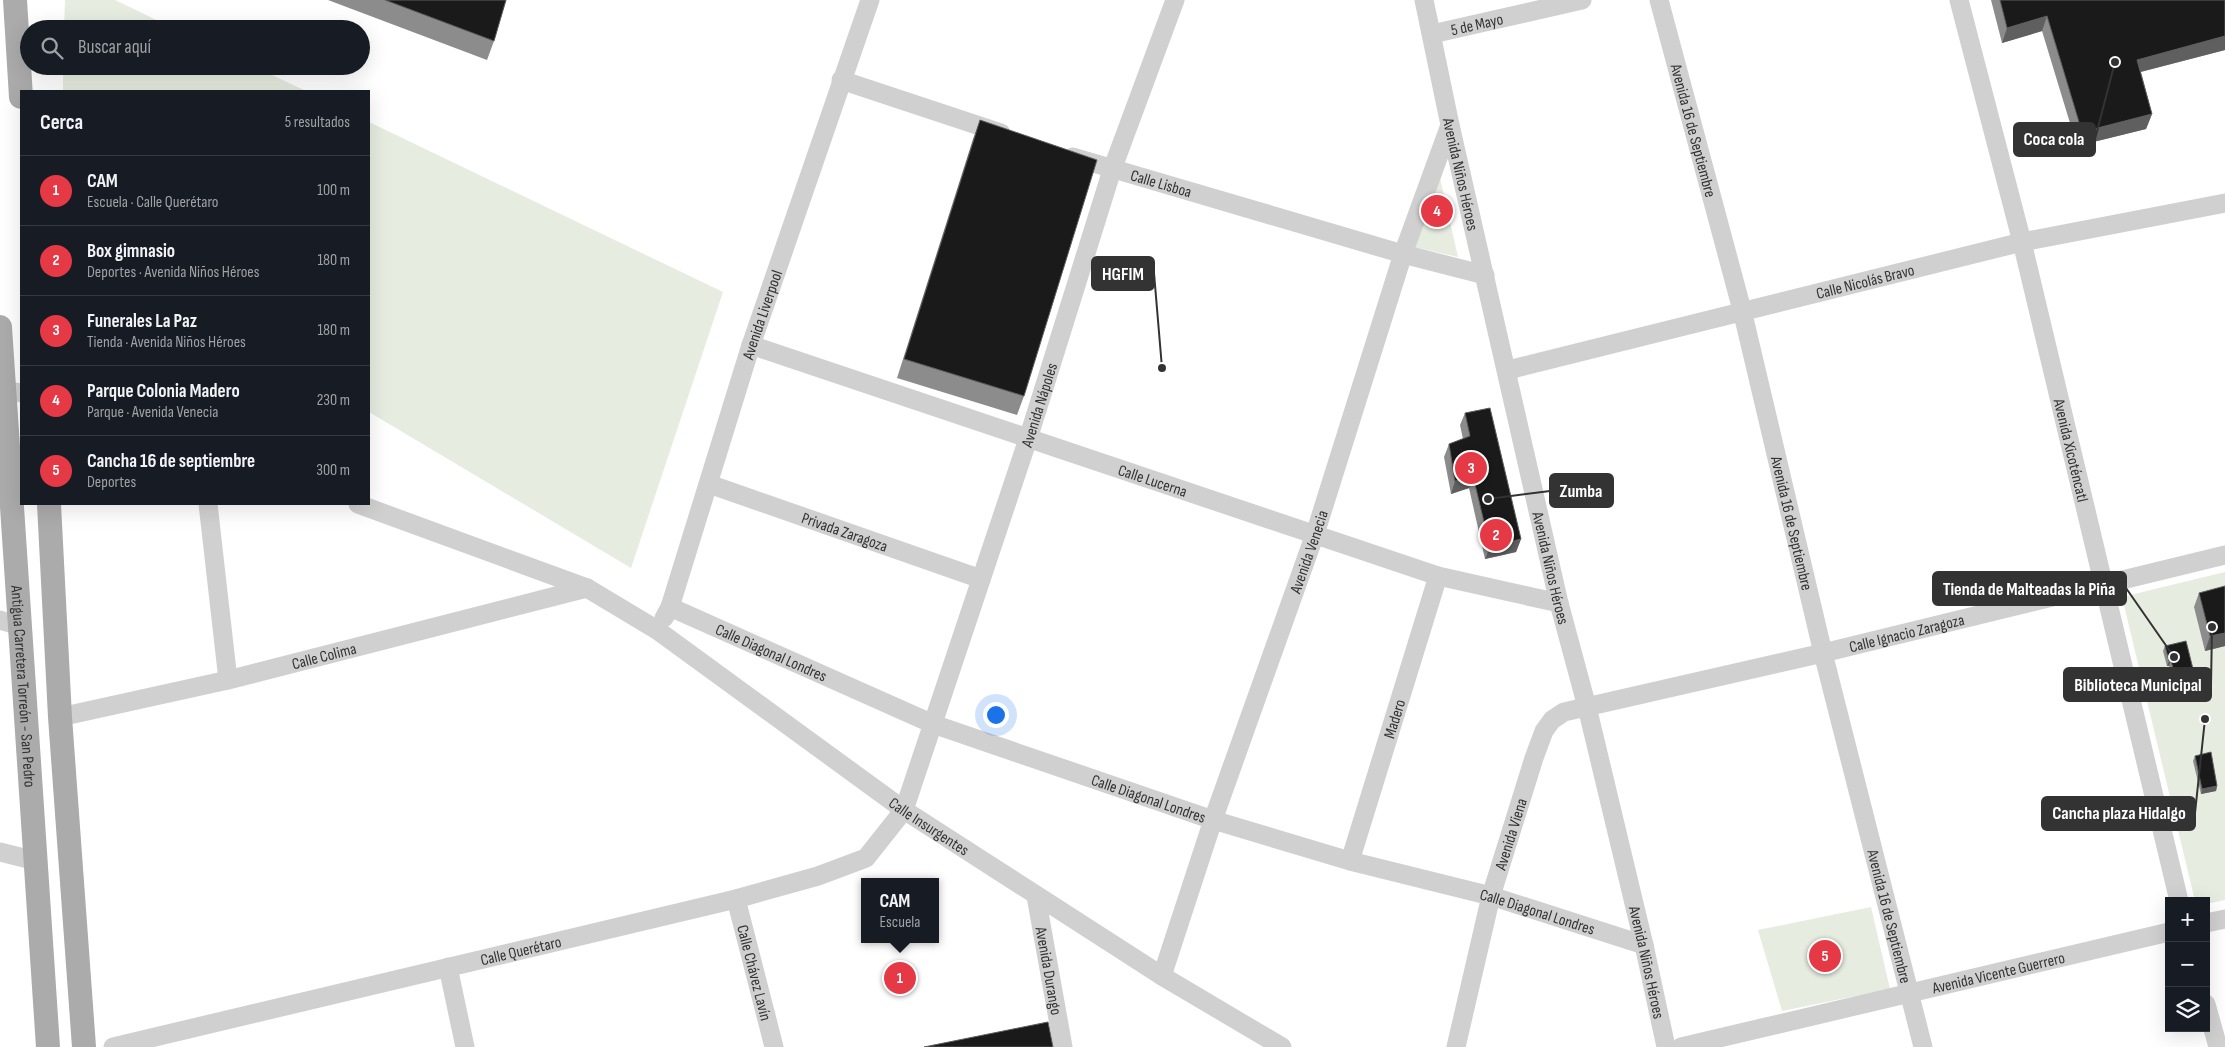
<!DOCTYPE html>
<html lang="es">
<head>
<meta charset="utf-8">
<style>
  :root { --surface:#171b24; --page:#20242c; --text:#f1f3f6; --muted:#9ea1a6; --line:#363941; --accent:#e63946 }
  body { margin:0; font-family:"Sofia Sans Condensed",sans-serif; background:var(--page); color:var(--text) }
  .controls { position:absolute; right:15px; bottom:15px; display:grid; overflow:hidden; border-radius:0px; box-shadow:0 5px 20px #0002 }
  .controls button { width:45px; height:45px; display:grid; place-items:center; padding:0; border:0; border-bottom:1px solid var(--line); background:var(--surface); color:var(--text); font:25px sans-serif }
  .you { position:absolute; left:995px; top:714px; width:18px; height:18px; margin:-12px; border:4px solid #fff; border-radius:50%; background:#1a73e8; box-shadow:0 0 0 8px #1a73e833 }
  .badge { display:grid; place-items:center; width:32px; height:32px; border-radius:50%; background:var(--accent); color:#fff; font-size:16px; font-weight:700 }
  .pin { position:absolute; translate:-50% -50%; border:2px solid #fff; box-shadow:0 1px 5px #0006 }
  .popup { position:absolute; left:861px; top:878px; width:78px; height:65px; box-sizing:border-box; display:grid; place-content:center; border-radius:0px; background:var(--surface); filter:drop-shadow(0 1px 4px #0005); font-size:16px; white-space:nowrap; color:var(--muted) }
  .popup b { font-size:19px; color:var(--text) }
  .popup::after { content:''; position:absolute; left:50%; top:100%; margin-left:-10px; border:10px solid transparent; border-top-color:var(--surface) }
  .list { margin:0; padding:0; list-style:none }
  h2 { display:flex; justify-content:space-between; align-items:center; height:65px; margin:0; padding:0 20px; font-size:21px }
  h2 small { font-size:16px; font-weight:400; color:var(--muted) }
  .list li { display:grid; grid-template-columns:32px 1fr auto; gap:15px; align-items:center; box-sizing:border-box; height:70px; padding:0 20px; border-top:1px solid var(--line) }
  .list b { display:block; font-size:19px; white-space:nowrap }
  .list p { margin:0; font-size:16px; white-space:nowrap; color:var(--muted) }
  .list em { font-size:16px; font-style:normal; color:var(--muted) }
  .icon { flex:none; width:28px; height:28px; fill:none; stroke:currentColor; stroke-width:2; stroke-linecap:round; stroke-linejoin:round }
  .map { position:relative; flex:none; width:2225px; height:1047px; overflow:hidden }
  .search { position:absolute; background:var(--surface); box-shadow:0 5px 20px #0002; left:20px; top:20px; width:350px; height:55px; display:flex; align-items:center; gap:12px; box-sizing:border-box; padding:0 18px; border-radius:28px; color:var(--muted); font-size:19px }
  .panel { position:absolute; background:var(--surface); box-shadow:0 5px 20px #0002; left:20px; top:90px; width:350px; height:415px; border-radius:0px }
  .map>svg:first-child { display:block }
</style>
</head>
<body>
<div class="map">
<svg width="2225" height="1047" viewBox="0 0 2225 1047">
  <rect width="100%" height="100%" fill="#fff"/>
  <path fill="#e6ecdf" d="M65,0H115L175,29H64Z
    M63,66H253L306,91H63Z
    M369,122L723,292L631,568L369,412Z
    M1439,174L1458,257L1414,247Z
    M2225,572V900L2206,904V901H2195L2122,597Z
    M1871,907L1890,989L1782,1011L1758,930Z"/>
  <g fill="none" stroke-linecap="round" stroke-linejoin="round">
    <g stroke="#d0d0d0" stroke-width="19">
      <path id="s1" d="M1424,0L1450,125L1559,603L1587,707L1644,945L1666,1047"/>
      <path id="s2" d="M1659,0L1742,310L1823,653L1923,1047"/>
      <path id="s3" d="M1959,0L2022,242L2179,901"/>
      <path id="s4" d="M1432,34L1582,0"/>
      <path d="M841,80L1001,133"/>
      <path id="s5" d="M1073,157L1403,254L1485,275"/>
      <path id="s6" d="M751,345L1438,576L1559,603"/>
      <path id="s7" d="M1508,370L2022,242L2225,203"/>
      <path d="M5,390L21,393"/>
      <path id="s8" d="M709,484L981,579"/>
      <path d="M208,504L228,680"/>
      <path id="s9" d="M358,504L587,588L657,630L904,810L1162,976L1282,1047"/>
      <path id="s10" d="M670,607L933,724L1213,820L1350,861L1491,896L1644,945"/>
      <path id="s11" d="M664,618L670,607L751,345L870,0"/>
      <path d="M0,620L20,626"/>
      <path id="s12" d="M60,717L228,680L587,588"/>
      <path d="M0,852L36,861"/>
      <path id="s13" d="M1350,861L1438,576"/>
      <path id="s14" d="M1036,896L1063,1047"/>
      <path id="s15" d="M736,899L774,1047"/>
      <path d="M2206,923L2225,919"/>
      <path d="M448,967L465,1047"/>
      <path id="s16" d="M1162,976L1213,820L1315,534L1403,254L1450,125"/>
      <path d="M2206,1004L2218,1047"/>
      <path id="s17" d="M113,1047L736,899L818,876L866,858L904,810L1028,439L1112,170L1175,0"/>
      <path id="s18" d="M1456,1047L1491,896L1534,758L1544,731L1552,720L1564,712L1823,653L2225,555"/>
      <path id="s19" d="M1681,1047L2169,932"/>
    </g>
    <g stroke="#ababab" stroke-width="24">
      <path d="M15,0L21,97"/>
      <path id="s20" d="M0,327L48,1047"/>
      <path d="M49,504L60,717L84,1047"/>
    </g>
  </g>
  <path fill="#8c8c8c" d="M328,0H506L494,41L487,60Z
    M1991,0H2225V50L2141,72L2152,114L2146,129L2077,146L2042,31L2002,43Z
    M980,120L1024,396L1017,415L897,378L973,139Z
    M1465,413L1521,539L1516,552L1485,559L1469,488L1451,494L1444,457L1449,444L1463,439L1460,425Z
    M2199,593L2225,646L2205,651L2194,607Z
    M2165,646L2195,677L2193,682L2175,687L2169,666H2167L2163,651Z
    M2195,756L2217,786L2216,791L2201,794L2193,761Z"/>
  <path fill="#5f5f5f" d="M2047,16L2042,31L2002,43L2007,28Z
    M2225,36V50L2132,74L2137,60Z
    M2152,114L2146,129L2077,146L2082,132Z
    M1473,476L1469,488L1451,494L1455,481Z
    M1521,539L1516,552L1485,559L1490,547Z
    M2225,633V646L2205,651L2210,636Z
    M2169,661H2171L2169,666H2167Z
    M2195,677L2193,682L2175,687L2177,682Z
    M2217,786L2216,791L2201,794L2202,789Z"/>
  <path fill="#1a1a1a" stroke="#5f5f5f" d="M385,0H506L494,41Z
    M2000,0H2225V36L2137,60L2152,114L2082,132L2047,16L2007,28Z
    M980,120L1097,160L1024,396L904,359Z
    M1490,408L1521,539L1490,547L1473,476L1455,481L1449,444L1470,436L1465,413Z
    M2225,586V633L2210,636L2199,593Z
    M2186,641L2195,677L2177,682L2171,661H2169L2165,646Z
    M2211,752L2217,786L2202,789L2195,756Z
    M1048,1022L1053,1047H924Z"/>
  <g text-anchor="middle" stroke-width="5" stroke-linejoin="round" paint-order="stroke">
    <g font-size="16" fill="#333" stroke="#fff">
      <text dy="6" stroke="none"><textPath href="#s4" startOffset="46">5 de Mayo</textPath></text>
      <text dy="6" stroke="none"><textPath href="#s2" startOffset="135">Avenida 16 de Septiembre</textPath></text>
      <text dy="6" stroke="none"><textPath href="#s1" startOffset="178">Avenida Niños Héroes</textPath></text>
      <text dy="6" stroke="none"><textPath href="#s5" startOffset="92">Calle Lisboa</textPath></text>
      <text dy="6" stroke="none"><textPath href="#s7" startOffset="368">Calle Nicolás Bravo</textPath></text>
      <text dy="6" stroke="none"><textPath href="#s11" startOffset="319">Avenida Liverpool</textPath></text>
      <text dy="6" stroke="none"><textPath href="#s17" startOffset="1265">Avenida Nápoles</textPath></text>
      <text dy="6" stroke="none"><textPath href="#s3" startOffset="464">Avenida Xicoténcatl</textPath></text>
      <text dy="6" stroke="none"><textPath href="#s6" startOffset="424">Calle Lucerna</textPath></text>
      <text dy="6" stroke="none"><textPath href="#s2" startOffset="540">Avenida 16 de Septiembre</textPath></text>
      <text dy="6" stroke="none"><textPath href="#s8" startOffset="144">Privada Zaragoza</textPath></text>
      <text dy="6" stroke="none"><textPath href="#s16" startOffset="449">Avenida Venecia</textPath></text>
      <text dy="6" stroke="none"><textPath href="#s1" startOffset="582">Avenida Niños Héroes</textPath></text>
      <text dy="6" stroke="none"><textPath href="#s18" startOffset="708">Calle Ignacio Zaragoza</textPath></text>
      <text dy="6" stroke="none"><textPath href="#s10" startOffset="111">Calle Diagonal Londres</textPath></text>
      <text dy="6" stroke="none"><textPath href="#s12" startOffset="271">Calle Colima</textPath></text>
      <text dy="6" stroke="none"><textPath href="#s20" startOffset="360">Antigua Carretera Torreón - San Pedro</textPath></text>
      <text dy="6" stroke="none"><textPath href="#s13" startOffset="149">Madero</textPath></text>
      <text dy="6" stroke="none"><textPath href="#s10" startOffset="516">Calle Diagonal Londres</textPath></text>
      <text dy="6" stroke="none"><textPath href="#s9" startOffset="661">Calle Insurgentes</textPath></text>
      <text dy="6" stroke="none"><textPath href="#s18" startOffset="220">Avenida Viena</textPath></text>
      <text dy="6" stroke="none"><textPath href="#s10" startOffset="921">Calle Diagonal Londres</textPath></text>
      <text dy="6" stroke="none"><textPath href="#s2" startOffset="945">Avenida 16 de Septiembre</textPath></text>
      <text dy="6" stroke="none"><textPath href="#s17" startOffset="419">Calle Querétaro</textPath></text>
      <text dy="6" stroke="none"><textPath href="#s1" startOffset="988">Avenida Niños Héroes</textPath></text>
      <text dy="6" stroke="none"><textPath href="#s14" startOffset="76">Avenida Durango</textPath></text>
      <text dy="6" stroke="none"><textPath href="#s19" startOffset="326">Avenida Vicente Guerrero</textPath></text>
      <text dy="6" stroke="none"><textPath href="#s15" startOffset="76">Calle Chávez Lavín</textPath></text>
    </g>
  </g>
  <path fill="none" stroke="#333" stroke-width="2" d="M2115 62L2095 139M1162 368L1154 273M1488 499L1550 491M2174 657L2126 588M2212 627L2211 685M2205 719L2195 813"/>
  <g fill="#333" stroke="#fff" stroke-width="2">
    <circle cx="2115" cy="62" r="5"/>
    <circle cx="1162" cy="368" r="5"/>
    <circle cx="1488" cy="499" r="5"/>
    <circle cx="2174" cy="657" r="5"/>
    <circle cx="2212" cy="627" r="5"/>
    <circle cx="2205" cy="719" r="5"/>
  </g>
  <g fill="#333" stroke="#333" stroke-width="2">
    <rect x="2014" y="123" width="81" height="33" rx="5"/>
    <rect x="1092" y="257" width="62" height="33" rx="5"/>
    <rect x="1550" y="474" width="63" height="33" rx="5"/>
    <rect x="1933" y="572" width="193" height="33" rx="5"/>
    <rect x="2064" y="668" width="147" height="33" rx="5"/>
    <rect x="2042" y="797" width="153" height="33" rx="5"/>
  </g>
  <g font-size="18" text-anchor="middle" font-weight="bold" fill="#fff">
    <text x="2054" y="145">Coca cola</text>
    <text x="1123" y="280">HGFIM</text>
    <text x="1581" y="497">Zumba</text>
    <text x="2029" y="595">Tienda de Malteadas la Piña</text>
    <text x="2138" y="691">Biblioteca Municipal</text>
    <text x="2119" y="819">Cancha plaza Hidalgo</text>
  </g>
</svg>
<div class="controls">
<button>+</button>
<button>−</button>
<button><svg class="icon" aria-label="layers" viewBox="0 0 24 24"><path d="M12 4l9 5-9 5-9-5zM3 14l9 5 9-5"/></svg></button>
</div>
<div class="you"></div>
<div class="pin badge" style="left:900px;top:978px">1</div>
<div class="popup"><b>CAM</b>Escuela</div>
<div class="pin badge" style="left:1496px;top:535px">2</div>
<div class="pin badge" style="left:1471px;top:468px">3</div>
<div class="pin badge" style="left:1437px;top:211px">4</div>
<div class="pin badge" style="left:1825px;top:956px">5</div>
<div class="search"><svg class="icon" aria-label="search" viewBox="0 0 24 24"><circle cx="10" cy="10" r="6"/><path d="M15 15l6 6"/></svg>Buscar aquí</div>
<section class="panel">
<h2>Cerca<small>5 resultados</small></h2>
<ul class="list">
<li><span class="badge">1</span><div><b>CAM</b><p>Escuela · Calle Querétaro</p></div><em>100 m</em></li>
<li><span class="badge">2</span><div><b>Box gimnasio</b><p>Deportes · Avenida Niños Héroes</p></div><em>180 m</em></li>
<li><span class="badge">3</span><div><b>Funerales La Paz</b><p>Tienda · Avenida Niños Héroes</p></div><em>180 m</em></li>
<li><span class="badge">4</span><div><b>Parque Colonia Madero</b><p>Parque · Avenida Venecia</p></div><em>230 m</em></li>
<li><span class="badge">5</span><div><b>Cancha 16 de septiembre</b><p>Deportes</p></div><em>300 m</em></li>
</ul>
</section>
</div>
</body>
</html>
